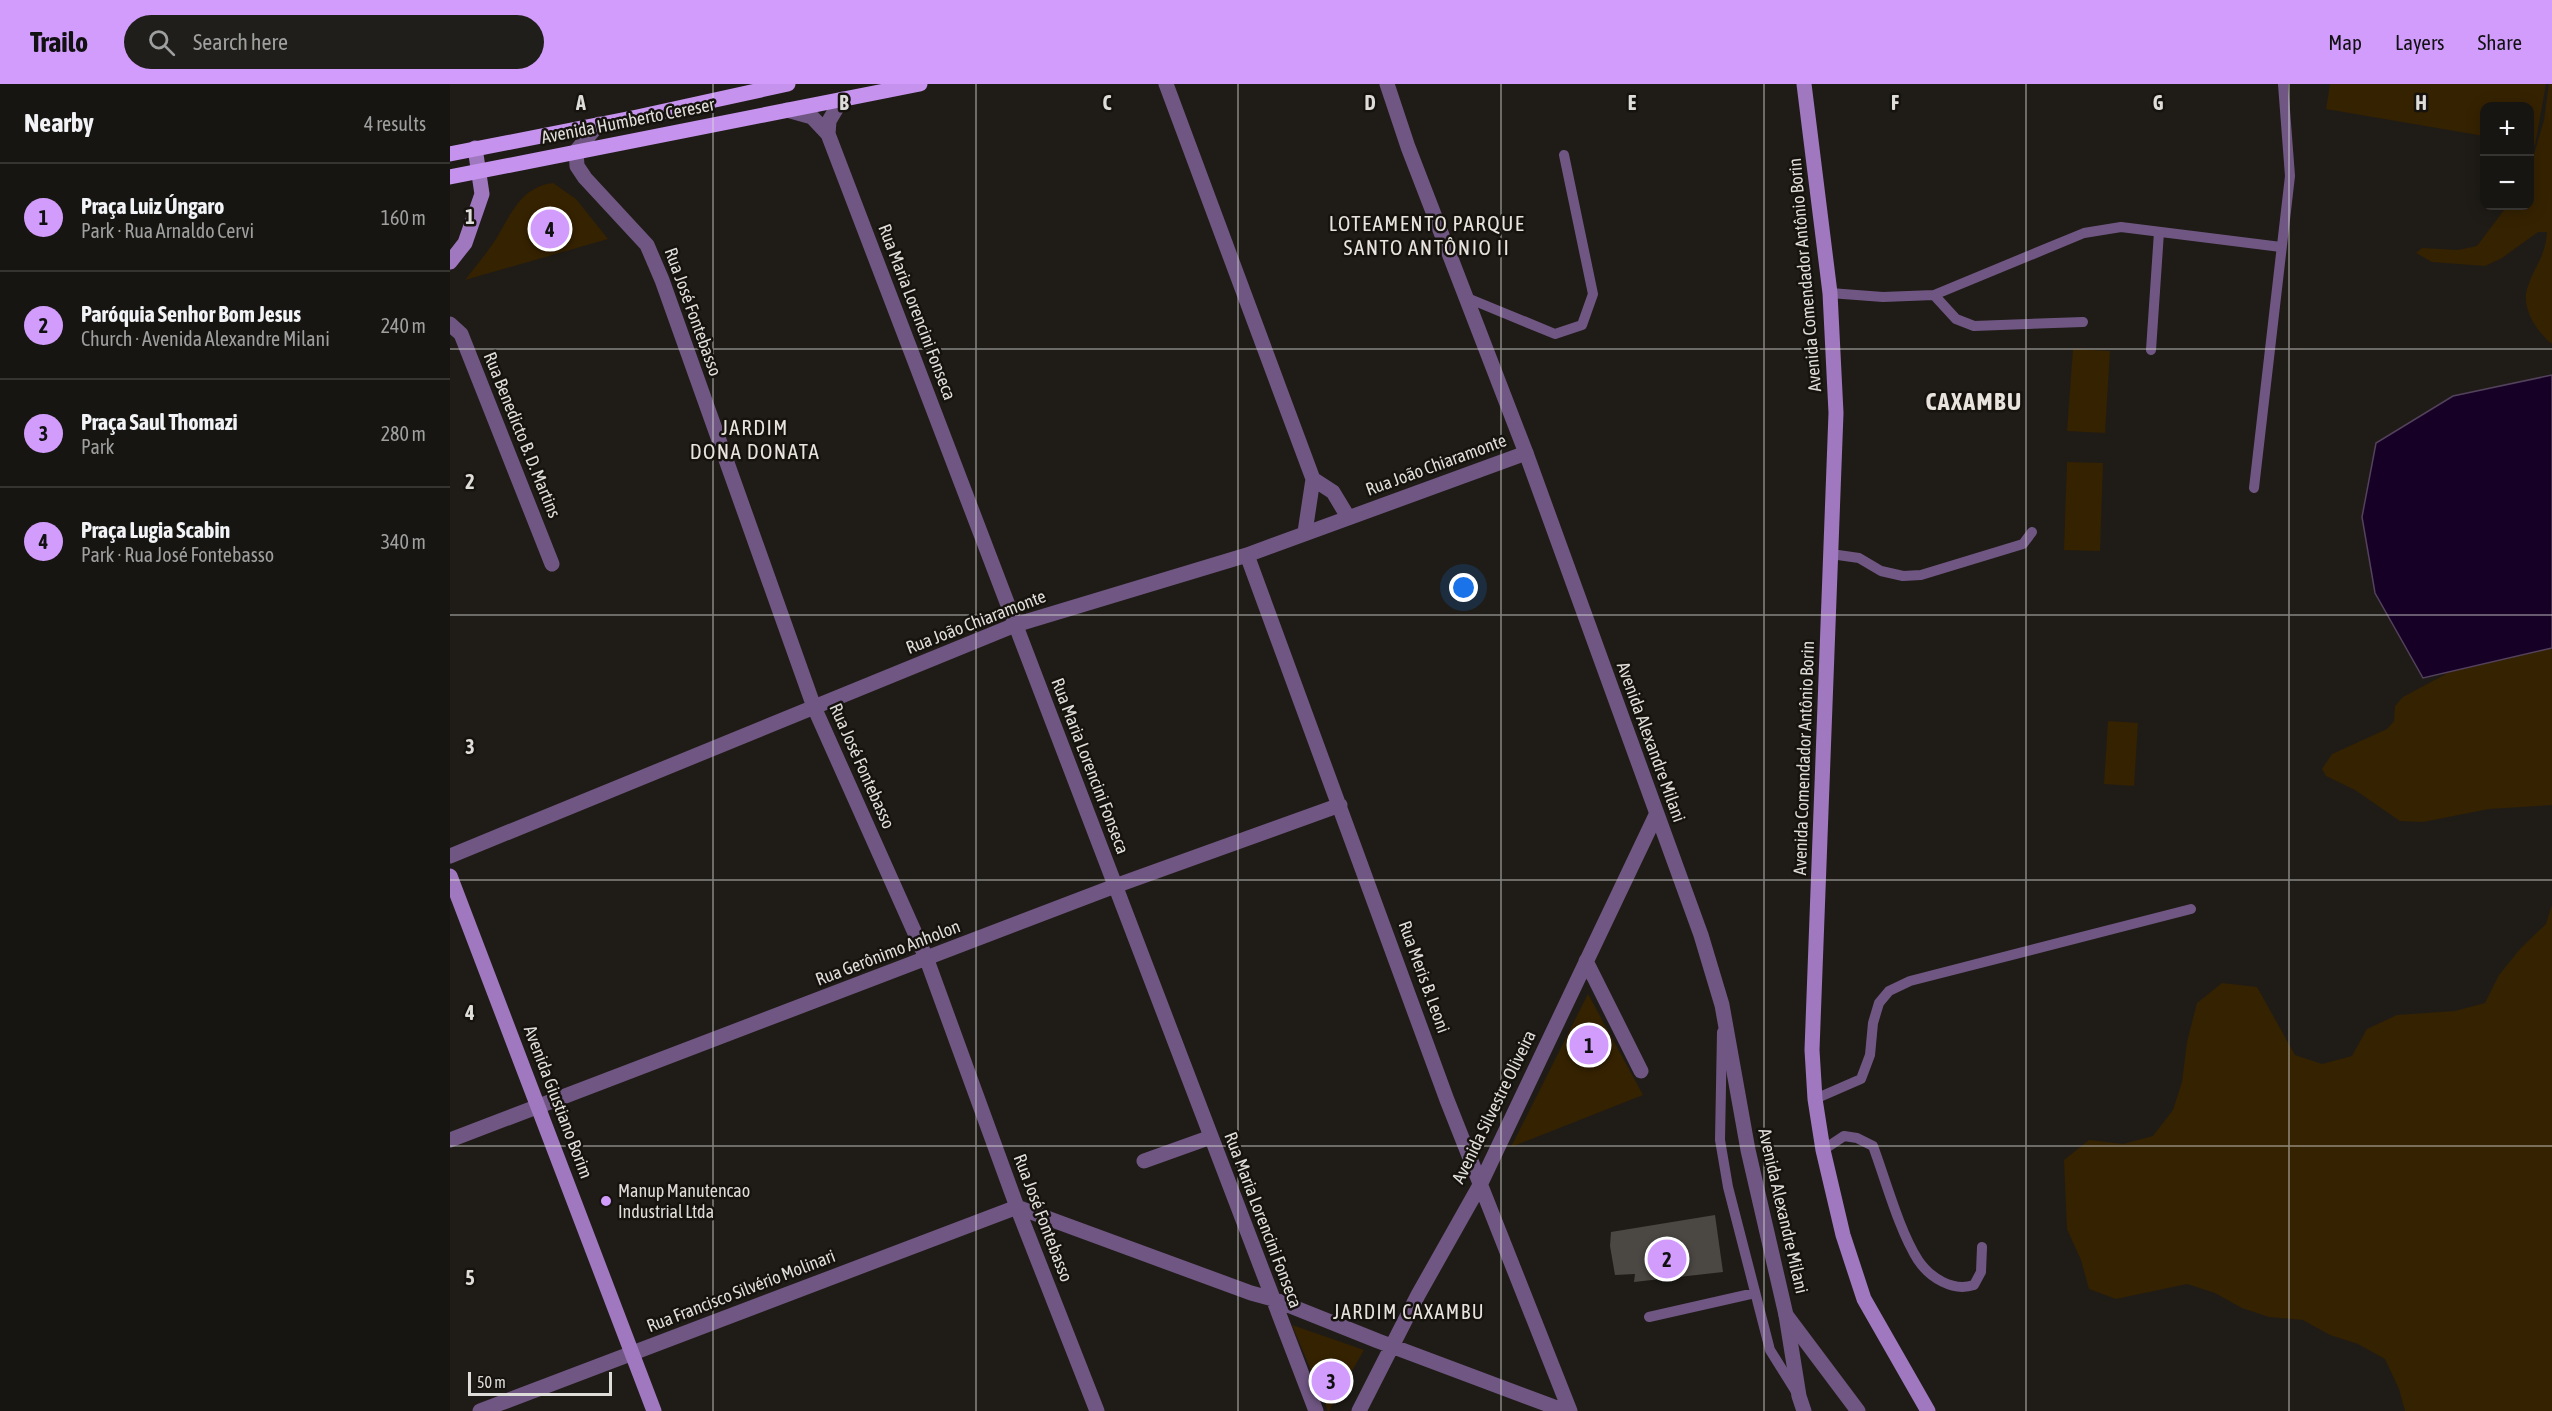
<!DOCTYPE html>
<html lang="en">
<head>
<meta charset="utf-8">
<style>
  :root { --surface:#171511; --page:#201e1a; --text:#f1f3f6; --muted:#9e9f9f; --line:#363431; --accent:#d29cfd }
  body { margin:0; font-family:"Asap Condensed",sans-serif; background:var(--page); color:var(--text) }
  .controls { position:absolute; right:18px; top:18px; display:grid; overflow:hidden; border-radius:12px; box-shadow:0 3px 15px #0003 }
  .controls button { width:54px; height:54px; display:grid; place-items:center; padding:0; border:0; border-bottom:2px solid var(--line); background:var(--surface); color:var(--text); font:30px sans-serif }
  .scale { position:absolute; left:18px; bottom:15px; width:144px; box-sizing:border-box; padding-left:6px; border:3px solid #dfddda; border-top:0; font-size:16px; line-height:21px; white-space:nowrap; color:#dfddda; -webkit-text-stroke:4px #16130e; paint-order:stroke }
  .you { position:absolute; left:1014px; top:504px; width:21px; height:21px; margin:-15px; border:4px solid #fff; border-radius:50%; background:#1a73e8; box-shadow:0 0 0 9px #1a73e833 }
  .badge { display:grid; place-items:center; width:39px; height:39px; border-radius:50%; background:var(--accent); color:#111; font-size:20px; font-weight:700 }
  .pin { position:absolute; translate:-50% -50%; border:3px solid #fff; box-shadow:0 2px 6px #0006 }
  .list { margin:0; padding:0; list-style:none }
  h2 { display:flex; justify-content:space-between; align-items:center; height:78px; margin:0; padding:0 24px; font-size:26px }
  h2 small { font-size:20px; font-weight:400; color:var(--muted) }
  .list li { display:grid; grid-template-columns:39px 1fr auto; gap:18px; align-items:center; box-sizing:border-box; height:108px; padding:0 24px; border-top:2px solid var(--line) }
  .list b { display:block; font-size:22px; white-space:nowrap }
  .list p { margin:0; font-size:20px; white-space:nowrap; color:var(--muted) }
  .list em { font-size:20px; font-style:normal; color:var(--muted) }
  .icon { flex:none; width:33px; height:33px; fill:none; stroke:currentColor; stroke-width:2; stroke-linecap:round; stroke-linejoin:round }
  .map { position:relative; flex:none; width:2102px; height:1327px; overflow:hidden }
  header { display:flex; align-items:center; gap:36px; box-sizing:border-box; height:84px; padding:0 30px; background:var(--accent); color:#111 }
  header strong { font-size:28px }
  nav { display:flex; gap:33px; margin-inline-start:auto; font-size:21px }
  .search { width:420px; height:54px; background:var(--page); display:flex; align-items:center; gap:15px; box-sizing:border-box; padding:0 21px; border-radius:33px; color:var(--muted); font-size:22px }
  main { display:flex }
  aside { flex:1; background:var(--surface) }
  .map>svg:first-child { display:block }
</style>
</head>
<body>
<header>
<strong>Trailo</strong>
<div class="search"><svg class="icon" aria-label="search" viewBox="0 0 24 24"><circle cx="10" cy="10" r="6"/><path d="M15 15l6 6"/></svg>Search here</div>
<nav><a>Map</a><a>Layers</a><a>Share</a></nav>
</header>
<main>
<aside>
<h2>Nearby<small>4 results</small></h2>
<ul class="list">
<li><span class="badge">1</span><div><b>Praça Luiz Úngaro</b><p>Park · Rua Arnaldo Cervi</p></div><em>160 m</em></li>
<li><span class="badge">2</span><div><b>Paróquia Senhor Bom Jesus</b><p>Church · Avenida Alexandre Milani</p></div><em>240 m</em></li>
<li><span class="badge">3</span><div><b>Praça Saul Thomazi</b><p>Park</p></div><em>280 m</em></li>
<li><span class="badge">4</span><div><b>Praça Lugia Scabin</b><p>Park · Rua José Fontebasso</p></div><em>340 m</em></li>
</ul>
</aside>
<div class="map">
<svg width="2102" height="1327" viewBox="0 0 2102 1327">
  <rect width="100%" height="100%" fill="#1f1c17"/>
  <path fill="#352200" d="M1880,0H2096L2085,61L2080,60V22H2034V52L1876,25Z
    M2099,0H2102V260C2086,247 2070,223 2078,202C2086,179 2095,174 2097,148H2088L2052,174L2035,182L1982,178L1966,169L1972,164L2008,166L2027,162L2057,122H2080V84L2094,36Z
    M103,99L126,115L158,155L15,196C25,183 37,169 46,155C61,130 71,103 103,99Z
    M1623,265L1660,267L1655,349L1617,347Z
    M1617,378L1653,379L1650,467L1614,466Z
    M2102,551V721L2039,725L1973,738L1950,737L1905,706L1876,692L1872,685L1882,670L1937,645L1944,637L1945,622L1953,613L1994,591L2029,562Z
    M1658,637L1688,639L1684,702L1654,700Z
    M2102,821V1327H1955L1949,1305L1935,1275L1908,1260L1880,1251L1853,1236L1819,1233L1792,1224L1765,1209L1737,1200L1666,1215L1639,1205L1631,1176L1617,1145L1614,1076L1639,1056L1673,1060L1703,1052L1723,1026L1732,998L1737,958L1747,919L1772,899L1807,903L1845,971L1872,980L1902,972L1917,945L1947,931L2005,927L2035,919L2049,891L2070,865L2096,840Z
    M1138,910L1193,1011L1061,1063Z
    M842,1241L914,1266L879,1327H878Z"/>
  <path fill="#170026" stroke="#53425c" stroke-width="1.5" d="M2102,291V564L1973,594L1925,509L1912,433L1926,359L2003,312Z"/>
  <path fill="#4b4742" d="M1265,1131L1273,1188L1184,1198L1185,1190L1165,1191L1160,1162L1161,1148Z"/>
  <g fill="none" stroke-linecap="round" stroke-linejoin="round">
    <path stroke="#705783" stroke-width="10" d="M1380,209L1433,213L1484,211L1634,149L1671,143L1831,163
      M1484,211L1506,235L1524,242L1633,238
      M1015,213L1105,250L1132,241L1143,210L1114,71
      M1701,266L1709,148
      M1804,404L1840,92L1833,0
      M1381,470L1409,474L1431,487L1453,492L1471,491L1573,460L1582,448
      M1272,948L1270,1056L1278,1103L1320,1266L1345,1306
      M1365,1015L1411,995L1420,971L1423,939L1429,919L1439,907L1460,897L1741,825
      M1373,1066L1394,1052L1407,1054L1423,1062C1436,1097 1449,1146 1468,1176C1480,1194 1503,1208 1524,1201L1531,1188L1532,1163
      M1199,1233L1305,1209"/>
    <path stroke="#705783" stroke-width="15" d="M716,0L863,395L855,448
      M337,26L362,33L378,50L866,1327
      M149,40L126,67L127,82L135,94L197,161L212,196L364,623L477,876L567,1123L647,1327
      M378,50L379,37L392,15
      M0,240L11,250L102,480
      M863,395L883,408L898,433
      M797,471L997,1016L1120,1327
      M0,772L565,541L797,471L1076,369
      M1136,877L1191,987
      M0,1056L665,802L890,721
      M694,1077L761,1053
      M1336,1231L1349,1312L1354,1327
      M30,1327L567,1123L801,1209L823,1215L928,1257L1115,1327
      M909,1327L968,1211L1030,1101L1206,731"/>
    <path stroke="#705783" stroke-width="15" d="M937,0L958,63L1076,369L1251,851L1272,921L1298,1066L1336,1231L1408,1327"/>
    <path stroke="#a078bf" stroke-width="15" d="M1354,0L1380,209L1386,329L1362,966L1365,1015L1373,1066L1393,1151L1414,1215L1478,1327
      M0,178L15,159L32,110L25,64
      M0,792L204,1327"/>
    <path stroke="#c592ee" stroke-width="15" d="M0,70L187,33L338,0
      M0,93L470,0"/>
  </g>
  <path fill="none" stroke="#dfddda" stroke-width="1.5" stroke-opacity="0.55" d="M263,0V1327M526,0V1327M788,0V1327M1051,0V1327M1314,0V1327M1576,0V1327M1839,0V1327M0,265H2102M0,531H2102M0,796H2102M0,1062H2102"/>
  <circle fill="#d29cfd" stroke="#16130e" stroke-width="2" cx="156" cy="1117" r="6"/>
  <g text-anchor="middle" stroke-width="5" stroke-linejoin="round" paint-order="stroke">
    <g font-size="18" fill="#dfddda" stroke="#16130e">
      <text transform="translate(178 37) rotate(-11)" y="6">Avenida Humberto Cereser</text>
      <text transform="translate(1355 191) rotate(-95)" y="6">Avenida Comendador Antônio Borin</text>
      <text transform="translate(243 228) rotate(70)" y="6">Rua José Fontebasso</text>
      <text transform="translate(467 228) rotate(69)" y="6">Rua Maria Lorencini Fonseca</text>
      <text transform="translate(72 351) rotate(68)" y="6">Rua Benedicto B. D. Martins</text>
      <text transform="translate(986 381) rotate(-20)" y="6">Rua João Chiaramonte</text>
      <text transform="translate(526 538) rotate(-21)" y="6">Rua João Chiaramonte</text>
      <text transform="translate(1201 658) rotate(70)" y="6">Avenida Alexandre Milani</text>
      <text transform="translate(1354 674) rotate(-88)" y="6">Avenida Comendador Antônio Borin</text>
      <text transform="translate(412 682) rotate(66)" y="6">Rua José Fontebasso</text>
      <text transform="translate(640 682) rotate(69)" y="6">Rua Maria Lorencini Fonseca</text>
      <text transform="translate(438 869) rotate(-21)" y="6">Rua Gerônimo Anholon</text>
      <text transform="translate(974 893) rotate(70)" y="6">Rua Meris B. Leoni</text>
      <text transform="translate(108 1018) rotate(69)" y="6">Avenida Giustiano Borim</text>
      <text transform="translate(1044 1023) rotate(-64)" y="6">Avenida Silvestre Oliveira</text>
      <text transform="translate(1333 1127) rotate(77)" y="6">Avenida Alexandre Milani</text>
      <text transform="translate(593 1134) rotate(69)" y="6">Rua José Fontebasso</text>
      <text transform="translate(813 1136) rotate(69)" y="6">Rua Maria Lorencini Fonseca</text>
      <text transform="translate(291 1207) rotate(-21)" y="6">Rua Francisco Silvério Molinari</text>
    </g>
    <g font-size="18" fill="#dfddda" stroke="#16130e" text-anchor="start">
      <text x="168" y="1113">Manup Manutencao<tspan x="168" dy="21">Industrial Ltda</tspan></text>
    </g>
    <g font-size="20" letter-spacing="1.5" fill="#e8e3dd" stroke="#16130e">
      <text x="959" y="1235">JARDIM CAXAMBU</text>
    </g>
    <g font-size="21" letter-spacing="1.5" fill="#e8e3dd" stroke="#16130e">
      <text x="977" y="147">LOTEAMENTO PARQUE<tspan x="977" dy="24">SANTO ANTÔNIO II</tspan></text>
      <text x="305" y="351">JARDIM<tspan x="305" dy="24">DONA DONATA</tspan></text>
    </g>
    <g font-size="24" font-weight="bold" letter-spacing="1.5" fill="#e8e3dd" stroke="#16130e">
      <text x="1524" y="326">CAXAMBU</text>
    </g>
  </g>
  <g font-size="20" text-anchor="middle" font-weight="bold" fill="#dfddda" stroke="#16130e" stroke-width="5" stroke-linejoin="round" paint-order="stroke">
    <text x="131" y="26">A</text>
    <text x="394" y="26">B</text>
    <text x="657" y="26">C</text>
    <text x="920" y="26">D</text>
    <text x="1182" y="26">E</text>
    <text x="1445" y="26">F</text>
    <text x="1708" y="26">G</text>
    <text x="1971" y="26">H</text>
    <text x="20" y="140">1</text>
    <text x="20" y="405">2</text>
    <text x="20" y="670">3</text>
    <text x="20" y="936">4</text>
    <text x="20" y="1201">5</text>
  </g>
</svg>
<div class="controls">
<button>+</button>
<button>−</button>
</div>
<div class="scale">50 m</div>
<div class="you"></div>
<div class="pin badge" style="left:1139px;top:961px">1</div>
<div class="pin badge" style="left:1217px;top:1175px">2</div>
<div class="pin badge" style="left:881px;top:1297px">3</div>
<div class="pin badge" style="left:100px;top:145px">4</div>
</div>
</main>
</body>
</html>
